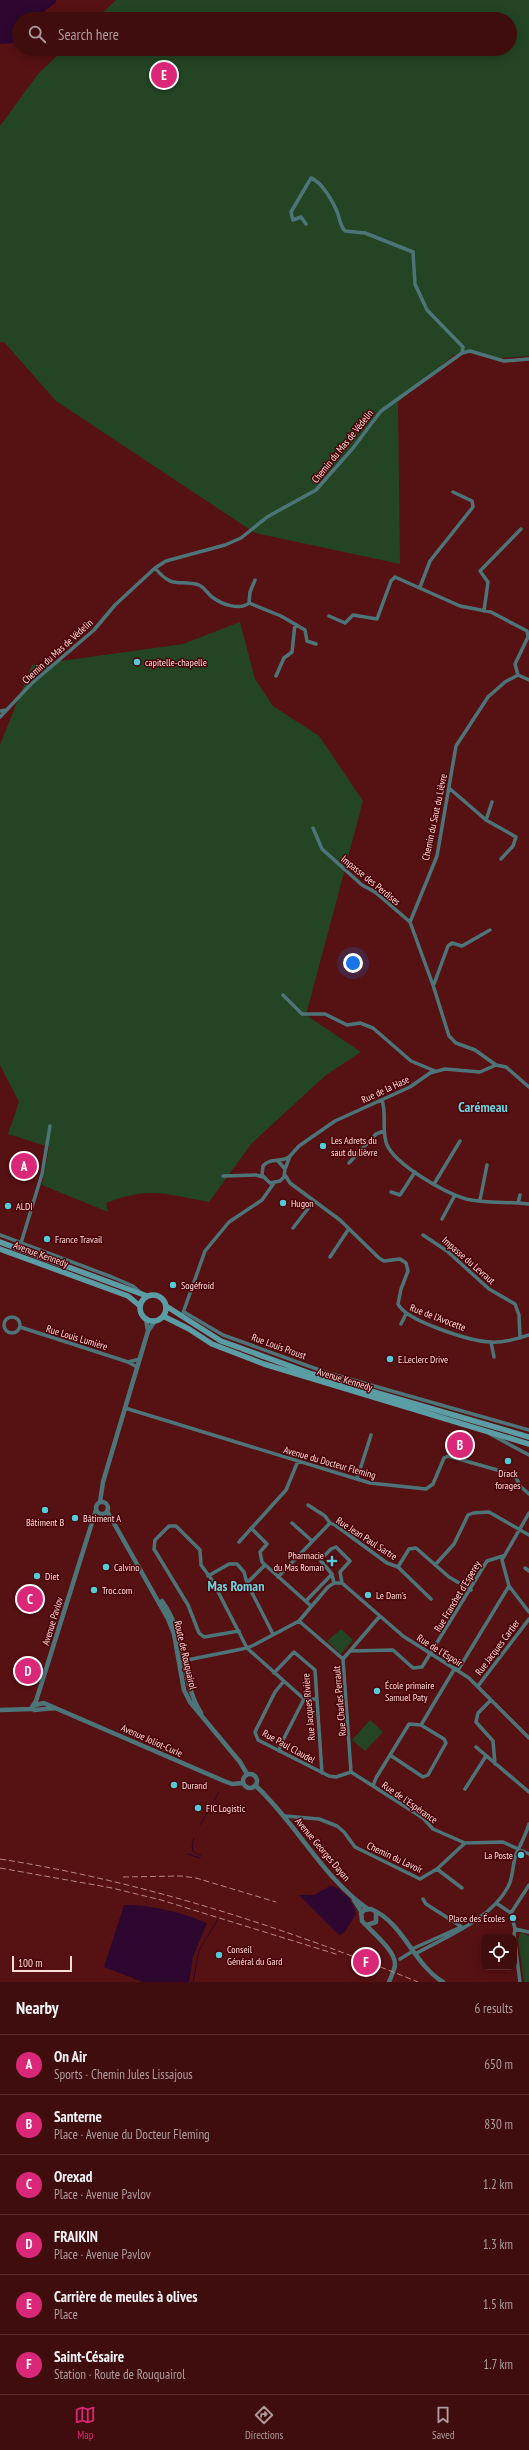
<!DOCTYPE html>
<html lang="en">
<head>
<meta charset="utf-8">
<style>
  :root { --surface:#400d0e; --page:#471617; --text:#f1f3f6; --muted:#ae9c9e; --line:#592d2e; --accent:#db2777 }
  body { margin:0; font-family:"PT Sans Narrow",sans-serif; background:var(--page); color:var(--text) }
  .controls { position:absolute; right:12px; bottom:12px; display:grid; overflow:hidden; border-radius:8px; box-shadow:0 2px 10px #0003 }
  .controls button { width:36px; height:36px; display:grid; place-items:center; padding:0; border:0; border-bottom:1px solid var(--line); background:var(--surface); color:var(--text); font:20px sans-serif }
  .scale { position:absolute; left:12px; bottom:10px; width:60px; box-sizing:border-box; padding-left:4px; border:2px solid #ffdbd8; border-top:0; font-size:11px; line-height:14px; white-space:nowrap; color:#ffdbd8; -webkit-text-stroke:3px #4a0309; paint-order:stroke }
  .you { position:absolute; left:353px; top:963px; width:14px; height:14px; margin:-10px; border:3px solid #fff; border-radius:50%; background:#1a73e8; box-shadow:0 0 0 6px #1a73e833 }
  .badge { display:grid; place-items:center; width:26px; height:26px; border-radius:50%; background:var(--accent); color:#fff; font-size:13px; font-weight:700 }
  .pin { position:absolute; translate:-50% -50%; border:2px solid #fff; box-shadow:0 1px 4px #0006 }
  .list { margin:0; padding:0; list-style:none }
  h2 { display:flex; justify-content:space-between; align-items:center; height:52px; margin:0; padding:0 16px; font-size:17px }
  h2 small { font-size:13px; font-weight:400; color:var(--muted) }
  .list li { display:grid; grid-template-columns:26px 1fr auto; gap:12px; align-items:center; box-sizing:border-box; height:60px; padding:0 16px; border-top:1px solid var(--line) }
  .list b { display:block; font-size:15px; white-space:nowrap }
  .list p { margin:0; font-size:13px; white-space:nowrap; color:var(--muted) }
  .list em { font-size:13px; font-style:normal; color:var(--muted) }
  .icon { flex:none; width:22px; height:22px; fill:none; stroke:currentColor; stroke-width:2; stroke-linecap:round; stroke-linejoin:round }
  .map { position:relative; flex:none; width:529px; height:1982px; overflow:hidden }
  .search { position:absolute; background:var(--surface); box-shadow:0 2px 10px #0003; left:12px; right:12px; top:12px; height:44px; display:flex; align-items:center; gap:10px; box-sizing:border-box; padding:0 14px; border-radius:22px; color:var(--muted); font-size:15px }
  .sheet { height:412px; background:var(--surface) }
  nav { display:flex; justify-content:space-around; align-items:center; box-sizing:border-box; height:56px; border-top:1px solid var(--line); background:var(--surface); font-size:11px; color:var(--muted) }
  nav a { display:grid; justify-items:center; gap:2px }
  nav .on { color:var(--accent) }
  .map>svg:first-child { display:block }
</style>
</head>
<body>
<div class="map">
<svg width="529" height="1982" viewBox="0 0 529 1982">
  <rect width="100%" height="100%" fill="#561113"/>
  <path fill="#234524" d="M116,0H529V356L500,358L471,350L454,355L398,402L400,564L255,533L56,401L4,342H0V126L38,74L64,49H510V19H96Z
    M240,622L255,679L273,706L319,736L363,801L306,1015L361,1052L326,1075L251,1144L209,1202C166,1194 149,1186 106,1203L108,1212L42,1185L49,1147L8,1134L19,1102L0,1065V745L32,665L183,644Z
    M341,1629L353,1640L341,1654L327,1641Z
    M370,1720L383,1732L365,1751L352,1740Z
    M521,1932L529,1936V1982H524L518,1939Z"/>
  <path fill="#2d0730" d="M0,0H56V2L35,19H19V35L13,43L0,44Z
    M330,1886L338,1888L349,1898L355,1909L356,1914L344,1933L339,1935L299,1895H314Z
    M124,1905C153,1905 180,1912 207,1923L193,1957L189,1982H143L104,1967Z"/>
  <g fill="none" stroke-linecap="round" stroke-linejoin="round">
    <path stroke="#2d0730" stroke-width="1" d="M200,1825L219,1792
      M194,1838L192,1846L193,1851L201,1856
      M188,1854L200,1858
      M193,1982L199,1950L218,1919"/>
    <path stroke="#4d7579" stroke-width="3.5" d="M306,224L301,217L293,220L291,212L311,178C322,182 334,203 338,214C340,221 340,225 345,231L365,233L413,252L415,284L427,310L463,347L462,353
      M155,568C173,590 179,579 199,585C204,587 208,594 212,597C221,604 240,611 249,603L281,616L305,630L307,641L316,644
      M420,587L430,561L473,507L472,501L453,492
      M249,603L250,592L255,580
      M484,611L488,582L480,571L521,529
      M329,616L345,623L353,615L377,619L391,581L395,577L460,606L491,612L527,631L528,637L515,664L518,675
      M276,676L284,658L292,652L295,624
      M529,680L518,675L505,682L488,697L456,746L437,856L410,922L433,985L449,1036L456,1043L475,1050L496,1065L506,1067L529,1087
      M0,711L7,710
      M0,717L31,684L94,630L115,605L155,568L166,561L225,545L241,538L267,517L316,490L353,448L381,411L462,353L470,351L504,361L529,359
      M449,788L486,820L492,802
      M486,820L516,837L513,846L501,859
      M313,828L322,849L362,885L375,892L410,922
      M434,984L448,946L452,943L462,946L490,930
      M283,995L302,1014H325L347,1025L360,1023L373,1028L411,1061L435,1071
      M382,1100C387,1115 381,1130 387,1145C396,1165 445,1193 466,1199C482,1203 501,1202 518,1203L520,1195
      M278,1161L285,1169L284,1177L280,1181L270,1183L262,1175L263,1166C271,1157 280,1163 289,1157
      M349,1163L376,1134L384,1131
      M285,1169L290,1156L299,1146L335,1121L410,1087L430,1073L445,1069L480,1072L496,1065
      M285,1175L290,1183L340,1220L379,1258L384,1261L400,1259L406,1263L408,1271L401,1289L398,1304C406,1321 470,1341 490,1342C502,1343 517,1339 529,1335
      M223,1176L256,1175L263,1177
      M434,1184L460,1141
      M391,1192L400,1195L415,1172
      M480,1200L487,1165
      M518,1203L529,1204
      M442,1219L455,1195
      M293,1228L314,1201
      M0,1235L112,1277L133,1286L141,1293
      M423,1235L447,1251L489,1289L515,1304L519,1315L520,1338
      M21,1243L42,1174L50,1126
      M330,1257L348,1230
      M184,1312L223,1335L325,1372L529,1430
      M183,1313L205,1251L229,1222L262,1200L274,1183
      M4 1325a8 8 0 1 1 16 0a8 8 0 1 1-16 0Z
      M401,1324L406,1314
      M20,1327L128,1362L137,1367
      M491,1342L494,1357
      M128,1362L140,1359
      M125,1408L370,1483L426,1489L433,1484L444,1458L448,1456L515,1475L520,1486L529,1494
      M490,1434L529,1455
      M357,1479L371,1435
      M308,1505L325,1516L330,1523
      M529,1513L502,1560L509,1586L529,1612
      M292,1523L311,1540
      M251,1528L267,1544L260,1552L262,1562L311,1606
      M239,1542L286,1490L298,1461
      M265,1565L247,1583L273,1634
      M435,1565L454,1544L468,1515L473,1513L489,1512L529,1535
      M398,1567L409,1549L416,1548L449,1577L471,1590
      M525,1568L529,1571
      M208,1576L229,1564H237L244,1572L247,1583
      M278,1577L330,1523L335,1525L387,1563L398,1567L431,1599
      M334,1583L332,1574L320,1560L331,1549L336,1547L350,1561L340,1572L342,1583
      M306,1601L332,1574
      M299,1621L343,1659
      M239,1631L204,1637L199,1633L188,1605L154,1549L155,1540L169,1526H176L200,1550L201,1565L212,1580L247,1648L304,1699H317
      M350,1651L393,1650L413,1668L422,1667L487,1561L503,1556
      M182,1661L247,1648L254,1645L299,1621L328,1587L334,1583H342L403,1636L469,1678L529,1738
      M455,1668L421,1725L409,1724L376,1778L373,1786L423,1818L433,1829L465,1843
      M458,1670L509,1586
      M274,1673L294,1652L315,1670L322,1773
      M284,1681L275,1692L255,1732L258,1740L329,1776L336,1777L351,1772
      M478,1686L529,1619
      M491,1700L478,1713L476,1722L493,1741L495,1764
      M476,1747L529,1792
      M279,1751L281,1744L304,1699
      M390,1755L423,1777L428,1775L446,1743L444,1739L421,1725
      M373,1786L351,1772L343,1659L380,1616
      M465,1789L486,1756
      M285,1816L319,1819L337,1826L344,1832L355,1847L420,1879L437,1869L465,1843L503,1842L529,1854
      M437,1869L462,1888
      M423,1899L426,1904L462,1927
      M496,1903L511,1913L515,1929L514,1935L520,1982
      M511,1913L529,1885
      M515,1929L529,1932
      M412,1949L461,1927
      M415,1954C447,1936 490,1920 508,1887C514,1876 512,1862 517,1852C522,1842 526,1834 529,1824
      M400,1959L413,1951"/>
    <path stroke="#4d7579" stroke-width="4.5" d="M146,1319L148,1331
      M96 1508a6 6 0 1 1 12 0a6 6 0 1 1-12 0Z
      M100,1502L103,1482L148,1331L155,1321
      M107,1511L168,1619L174,1634L184,1690L190,1702L240,1762L247,1774
      M162,1601C188,1637 179,1677 201,1713
      M35,1705L44,1703L53,1707L224,1781L232,1784L243,1783
      M55,1708L34,1710L32,1707L36,1701L96,1510
      M0,1710L32,1709
      M243 1781a7 7 0 1 1 14 0a7 7 0 1 1-14 0Z
      M256,1786C296,1823 324,1879 368,1909
      M354,1900L361,1911L362,1921C370,1930 395,1950 395,1964C395,1969 391,1977 389,1982
      M361,1914L364,1910L371,1909C404,1923 413,1964 443,1982
      M367,1925L376,1922V1912"/>
    <path stroke="#5a9da4" stroke-width="5.5" d="M0,1242L147,1296
      M0,1249L128,1296L140,1306
      M140 1308a13 13 0 1 1 26 0a13 13 0 1 1-26 0Z
      M166,1306L221,1341L312,1374L529,1437
      M163,1316L189,1329L212,1344L264,1364L529,1444"/>
    <path stroke="#b88685" stroke-width="1" stroke-dasharray="6 3" stroke-linecap="butt" d="M0,1859C145,1882 283,1927 418,1982
      M0,1868L112,1888L161,1900L339,1955
      M123,1877L181,1876L196,1878L276,1902"/>
  </g>
  <g fill="#52cbd7" stroke="#4a0309" stroke-width="1.5">
    <circle cx="137" cy="662" r="4"/>
    <circle cx="323" cy="1146" r="4"/>
    <circle cx="283" cy="1203" r="4"/>
    <circle cx="8" cy="1206" r="4"/>
    <circle cx="47" cy="1239" r="4"/>
    <circle cx="173" cy="1285" r="4"/>
    <circle cx="390" cy="1359" r="4"/>
    <circle cx="508" cy="1461" r="4"/>
    <circle cx="45" cy="1510" r="4"/>
    <circle cx="75" cy="1518" r="4"/>
    <path d="M330 1555h4v4h4v4h-4v4h-4v-4h-4v-4h4z"/>
    <circle cx="106" cy="1567" r="4"/>
    <circle cx="37" cy="1576" r="4"/>
    <circle cx="94" cy="1590" r="4"/>
    <circle cx="368" cy="1595" r="4"/>
    <circle cx="377" cy="1691" r="4"/>
    <circle cx="174" cy="1785" r="4"/>
    <circle cx="198" cy="1808" r="4"/>
    <circle cx="521" cy="1855" r="4"/>
    <circle cx="513" cy="1918" r="4"/>
    <circle cx="219" cy="1955" r="4"/>
  </g>
  <g text-anchor="middle" stroke-width="3" stroke-linejoin="round" paint-order="stroke">
    <g font-size="10" fill="#ffdbd8" stroke="#4a0309">
      <text transform="translate(342 446) rotate(-51)" y="4">Chemin du Mas de Védelin</text>
      <text transform="translate(57 651) rotate(-42)" y="4">Chemin du Mas de Védelin</text>
      <text transform="translate(434 817) rotate(-78)" y="4">Chemin du Saut du Lièvre</text>
      <text transform="translate(371 880) rotate(39)" y="4">Impasse des Perdises</text>
      <text transform="translate(385 1089) rotate(-25)" y="4">Rue de la Hase</text>
      <text transform="translate(41 1254) rotate(20)" y="4">Avenue Kennedy</text>
      <text transform="translate(469 1260) rotate(41)" y="4">Impasse du Levraut</text>
      <text transform="translate(438 1317) rotate(21)" y="4">Rue de l'Avocette</text>
      <text transform="translate(77 1337) rotate(17)" y="4">Rue Louis Lumière</text>
      <text transform="translate(279 1346) rotate(20)" y="4">Rue Louis Proust</text>
      <text transform="translate(345 1379) rotate(17)" y="4">Avenue Kennedy</text>
      <text transform="translate(330 1462) rotate(16)" y="4">Avenue du Docteur Fleming</text>
      <text transform="translate(367 1538) rotate(33)" y="4">Rue Jean Paul Sartre</text>
      <text transform="translate(457 1596) rotate(-59)" y="4">Rue Franchet d'Esperey</text>
      <text transform="translate(52 1621) rotate(-73)" y="4">Avenue Pavlov</text>
      <text transform="translate(497 1647) rotate(-53)" y="4">Rue Jacques Cartier</text>
      <text transform="translate(440 1650) rotate(32)" y="4">Rue de l'Espoir</text>
      <text transform="translate(186 1655) rotate(77)" y="4">Route de Rouquairol</text>
      <text transform="translate(339 1701) rotate(-95)" y="4">Rue Charles Perrault</text>
      <text transform="translate(308 1707) rotate(-95)" y="4">Rue Jacques Rivière</text>
      <text transform="translate(152 1740) rotate(24)" y="4">Avenue Joliot-Curie</text>
      <text transform="translate(289 1746) rotate(29)" y="4">Rue Paul Claudel</text>
      <text transform="translate(410 1802) rotate(35)" y="4">Rue de l'Espérance</text>
      <text transform="translate(323 1849) rotate(50)" y="4">Avenue Georges Dayan</text>
      <text transform="translate(395 1857) rotate(25)" y="4">Chemin du Lavoir</text>
    </g>
    <g font-size="10" fill="#ffdbd8" stroke="#4a0309" text-anchor="start">
      <text x="145" y="666">capitelle-chapelle</text>
      <text x="331" y="1144">Les Adrets du<tspan x="331" dy="12">saut du lièvre</tspan></text>
      <text x="291" y="1207">Hugon</text>
      <text x="16" y="1210">ALDI</text>
      <text x="55" y="1243">France Travail</text>
      <text x="181" y="1289">Sogéfroid</text>
      <text x="398" y="1363">E.Leclerc Drive</text>
      <text x="508" y="1477" text-anchor="middle">Drack<tspan x="508" dy="12">forages</tspan></text>
      <text x="83" y="1522">Bâtiment A</text>
      <text x="45" y="1526" text-anchor="middle">Bâtiment B</text>
      <text x="324" y="1559" text-anchor="end">Pharmacie<tspan x="324" dy="12">du Mas Roman</tspan></text>
      <text x="114" y="1571">Calvino</text>
      <text x="45" y="1580">Diet</text>
      <text x="102" y="1594">Troc.com</text>
      <text x="376" y="1599">Le Dam's</text>
      <text x="385" y="1689">École primaire<tspan x="385" dy="12">Samuel Paty</tspan></text>
      <text x="182" y="1789">Durand</text>
      <text x="206" y="1812">FIC Logistic</text>
      <text x="513" y="1859" text-anchor="end">La Poste</text>
      <text x="505" y="1922" text-anchor="end">Place des Écoles</text>
      <text x="227" y="1953">Conseil<tspan x="227" dy="12">Général du Gard</tspan></text>
    </g>
    <g font-size="14" font-weight="bold" fill="#69d5e0" stroke="#4a0309">
      <text x="483" y="1112">Carémeau</text>
      <text x="236" y="1591">Mas Roman</text>
    </g>
  </g>
</svg>
<div class="controls">
<button><svg class="icon" aria-label="locate" viewBox="0 0 24 24"><circle cx="12" cy="12" r="6"/><path d="M12 2v4M12 18v4M2 12h4M18 12h4"/></svg></button>
</div>
<div class="scale">100 m</div>
<div class="you"></div>
<div class="pin badge" style="left:24px;top:1166px">A</div>
<div class="pin badge" style="left:460px;top:1445px">B</div>
<div class="pin badge" style="left:30px;top:1599px">C</div>
<div class="pin badge" style="left:28px;top:1671px">D</div>
<div class="pin badge" style="left:164px;top:75px">E</div>
<div class="pin badge" style="left:366px;top:1962px">F</div>
<div class="search"><svg class="icon" aria-label="search" viewBox="0 0 24 24"><circle cx="10" cy="10" r="6"/><path d="M15 15l6 6"/></svg>Search here</div>
</div>
<section class="sheet">
<h2>Nearby<small>6 results</small></h2>
<ul class="list">
<li><span class="badge">A</span><div><b>On Air</b><p>Sports · Chemin Jules Lissajous</p></div><em>650 m</em></li>
<li><span class="badge">B</span><div><b>Santerne</b><p>Place · Avenue du Docteur Fleming</p></div><em>830 m</em></li>
<li><span class="badge">C</span><div><b>Orexad</b><p>Place · Avenue Pavlov</p></div><em>1.2 km</em></li>
<li><span class="badge">D</span><div><b>FRAIKIN</b><p>Place · Avenue Pavlov</p></div><em>1.3 km</em></li>
<li><span class="badge">E</span><div><b>Carrière de meules à olives</b><p>Place</p></div><em>1.5 km</em></li>
<li><span class="badge">F</span><div><b>Saint-Césaire</b><p>Station · Route de Rouquairol</p></div><em>1.7 km</em></li>
</ul>
</section>
<nav>
<a class="on"><svg class="icon" aria-label="map" viewBox="0 0 24 24"><path d="M3 6l6-2 6 2 6-2v14l-6 2-6-2-6 2zM9 4v14M15 6v14"/></svg>Map</a>
<a><svg class="icon" aria-label="directions" viewBox="0 0 24 24"><path d="M12 3l9 9-9 9-9-9zM9 14v-3h6M13 9l2 2-2 2"/></svg>Directions</a>
<a><svg class="icon" aria-label="saved" viewBox="0 0 24 24"><path d="M7 4h10v16l-5-4-5 4z"/></svg>Saved</a>
</nav>
</body>
</html>
